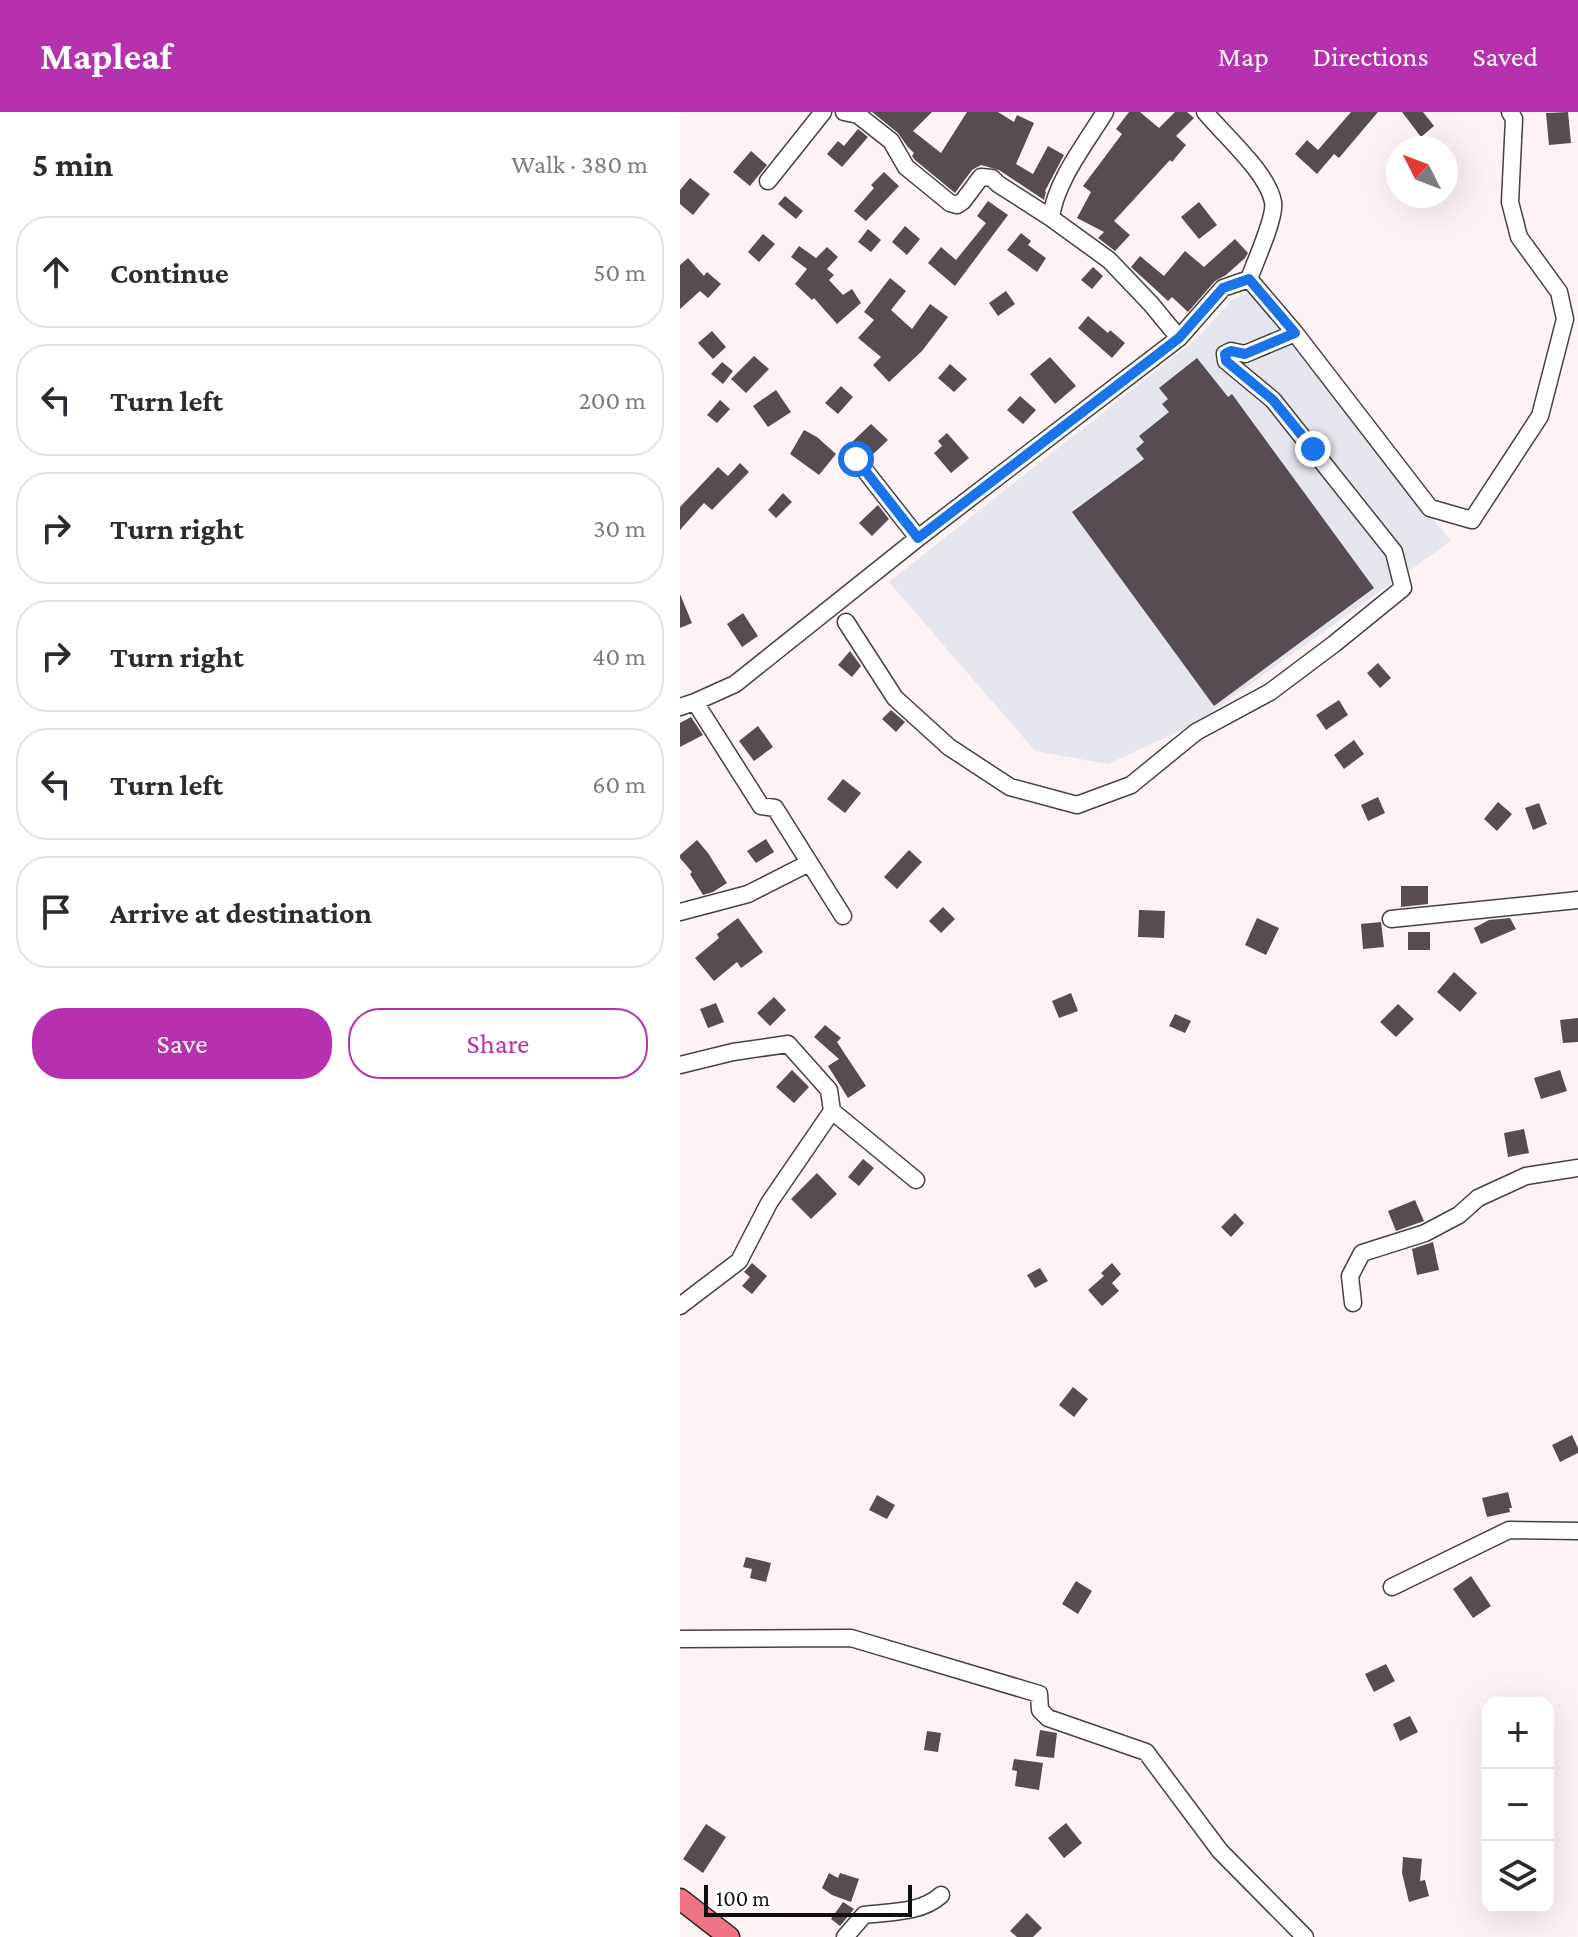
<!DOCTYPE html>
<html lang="en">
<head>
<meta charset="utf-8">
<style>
  :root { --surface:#fff; --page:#f7f7f7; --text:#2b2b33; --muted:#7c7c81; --line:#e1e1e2; --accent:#b631b0 }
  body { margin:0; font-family:"Crimson Pro",serif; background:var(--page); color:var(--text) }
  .controls { position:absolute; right:24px; bottom:24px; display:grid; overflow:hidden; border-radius:16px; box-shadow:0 8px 32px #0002 }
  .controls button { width:72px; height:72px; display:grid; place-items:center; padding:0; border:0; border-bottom:2px solid var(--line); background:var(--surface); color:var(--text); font:40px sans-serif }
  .compass { position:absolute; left:706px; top:24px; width:72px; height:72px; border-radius:50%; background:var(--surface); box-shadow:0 8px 32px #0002; rotate:312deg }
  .scale { position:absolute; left:24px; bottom:20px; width:208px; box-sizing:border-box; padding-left:8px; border:4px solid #0f0f0f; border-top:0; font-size:22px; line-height:28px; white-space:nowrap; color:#0f0f0f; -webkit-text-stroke:6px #fff; paint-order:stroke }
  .stop { position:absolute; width:24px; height:24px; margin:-18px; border:6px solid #1a73e8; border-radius:50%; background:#fff }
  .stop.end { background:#1a73e8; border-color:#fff; box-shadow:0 2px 8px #0008 }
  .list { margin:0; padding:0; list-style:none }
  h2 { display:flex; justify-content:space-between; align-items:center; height:104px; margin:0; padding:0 32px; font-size:34px }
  h2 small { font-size:26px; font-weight:400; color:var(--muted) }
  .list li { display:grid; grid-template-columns:52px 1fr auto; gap:24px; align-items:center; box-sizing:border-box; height:112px; margin:0 16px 16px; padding:0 16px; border:2px solid var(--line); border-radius:32px }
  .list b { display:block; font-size:30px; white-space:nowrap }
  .list em { font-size:26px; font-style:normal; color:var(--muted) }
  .actions { display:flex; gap:16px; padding:24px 32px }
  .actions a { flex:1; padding:18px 0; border:2px solid var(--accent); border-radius:32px; text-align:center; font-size:28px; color:var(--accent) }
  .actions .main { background:var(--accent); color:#fff }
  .icon { flex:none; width:44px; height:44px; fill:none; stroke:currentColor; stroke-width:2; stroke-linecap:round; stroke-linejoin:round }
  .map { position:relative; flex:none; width:898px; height:1825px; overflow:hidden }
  header { display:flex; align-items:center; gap:48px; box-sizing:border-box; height:112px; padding:0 40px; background:var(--accent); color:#fff }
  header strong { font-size:38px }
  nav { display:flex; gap:44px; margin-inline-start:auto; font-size:28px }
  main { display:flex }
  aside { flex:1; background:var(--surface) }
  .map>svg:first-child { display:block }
</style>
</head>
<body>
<header>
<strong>Mapleaf</strong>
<nav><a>Map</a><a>Directions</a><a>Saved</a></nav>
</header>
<main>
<aside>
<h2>5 min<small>Walk · 380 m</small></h2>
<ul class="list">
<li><svg class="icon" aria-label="ahead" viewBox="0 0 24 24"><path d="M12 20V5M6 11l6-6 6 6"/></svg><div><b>Continue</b></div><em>50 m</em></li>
<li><svg class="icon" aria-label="left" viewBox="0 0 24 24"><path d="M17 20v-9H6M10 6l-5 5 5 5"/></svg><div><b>Turn left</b></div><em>200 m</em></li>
<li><svg class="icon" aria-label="right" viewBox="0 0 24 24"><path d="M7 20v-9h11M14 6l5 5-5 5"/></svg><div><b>Turn right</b></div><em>30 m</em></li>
<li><svg class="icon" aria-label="right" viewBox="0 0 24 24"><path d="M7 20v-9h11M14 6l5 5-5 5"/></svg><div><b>Turn right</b></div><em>40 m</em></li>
<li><svg class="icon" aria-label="left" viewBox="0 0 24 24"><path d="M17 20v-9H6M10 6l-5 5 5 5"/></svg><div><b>Turn left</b></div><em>60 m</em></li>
<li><svg class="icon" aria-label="arrive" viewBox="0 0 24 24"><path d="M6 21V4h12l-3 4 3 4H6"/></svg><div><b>Arrive at destination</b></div></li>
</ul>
<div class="actions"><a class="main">Save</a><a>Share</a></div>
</aside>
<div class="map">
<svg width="898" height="1825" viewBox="0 0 898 1825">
  <rect width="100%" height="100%" fill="#fef3f4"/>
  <path fill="#e5e5ed" d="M569,180L771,429L513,613L428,652L355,639L209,470L516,227L552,188Z"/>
  <path fill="#574c52" d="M192,0H252L233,19L261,41L287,0H318L334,10L337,3L354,11L336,52L353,62L368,34L384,43L365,79L366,80L364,88L319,58L301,53L292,58L275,81L235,48L232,44L234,41L227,34L218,21Z
    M449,0H460L479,16L495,0H507L514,6L496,24L506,33L492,50L490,48L434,109L450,123L435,139L418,126L424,120L397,106L411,80L403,74L442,22L436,17Z
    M671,0H698L659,46L654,42L637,62L615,42L627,28L638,38Z
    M722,0H743L754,14L741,25Z
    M888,0L891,31L869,33L866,1Z
    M178,17L188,25L162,55L147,42L158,29L164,34Z
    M71,39L87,53L70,74L53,60Z
    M204,60L219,74L186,109L174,99L194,76L191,73Z
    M10,66L30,82L13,103L0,92V78Z
    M105,84L123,99L116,107L98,92Z
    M308,89L328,103L275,174L248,151L261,135L276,148L306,111L297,104Z
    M519,90L537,113L519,127L501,105Z
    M225,114L240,127L227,143L212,130Z
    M188,117L201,128L191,140L178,130Z
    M341,121L351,129L348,133L366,146L357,160L327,138Z
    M83,122L95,132L79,150L68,140Z
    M555,127L568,141L565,146L546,163L535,169L508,200L492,185L488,189L451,155L460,144L484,164L505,139L524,155Z
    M119,134L136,146L147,135L158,145L147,157L154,163L149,168L163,183L172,177L181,191L157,212L134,186L132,188L115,172L127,157L111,145Z
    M8,146L24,164L27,160L41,172L28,186L20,179L0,197V153Z
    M413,155L423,164L412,177L401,168Z
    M210,166L226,179L211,198L232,217L250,192L268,205L242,239L209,270L193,253L201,245L178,226L194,208L184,200Z
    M326,179L335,192L318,204L309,191Z
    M408,204L428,221L430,218L445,231L432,246L398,216Z
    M32,219L46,235L33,247L18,231Z
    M74,244L89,257L66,281L51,267Z
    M370,245L396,274L375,292L350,262Z
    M517,246L548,285L552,282L694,476L534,594L392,400L464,347L456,337L464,330L459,324L489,300L482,292L488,287L479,276Z
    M42,250L53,259L43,272L31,262Z
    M270,252L287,267L274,280L258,266Z
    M161,274L173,285L158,302L145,291Z
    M96,278L111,300L88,315L73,294Z
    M340,284L356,298L343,312L327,298Z
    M40,288L50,297L37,311L27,303Z
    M191,312L208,328L189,346L184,340L177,336L171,331Z
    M124,318L137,325L156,342L139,363L110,342Z
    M267,321L289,346L271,361L254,341L262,334L258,329Z
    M60,351L69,360L32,398L24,391L0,418V395L38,355L48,364Z
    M103,381L112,390L96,406L88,398Z
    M198,393L209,407L192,424L179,411Z
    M0,482L12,511L0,516Z
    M63,501L78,524L62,535L47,512Z
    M170,539L181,554L172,565L158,553Z
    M698,551L711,566L700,576L687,561Z
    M659,588L668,603L646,618L636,603Z
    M211,598L225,610L216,620L202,607Z
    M11,605L23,623L0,635V611Z
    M78,614L93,635L74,649L59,629Z
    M674,628L684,642L664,657L654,643Z
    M163,667L181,681L165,701L147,687Z
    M698,685L705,701L688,709L681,693Z
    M818,690L832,702L817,719L804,707Z
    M859,691L867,712L853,718L845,696Z
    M86,727L94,740L76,751L67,739Z
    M17,728L28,741L47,771L33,780L23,783L10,762L12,760L0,746V743Z
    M229,738L242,750L217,777L204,765Z
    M721,774H748V792L721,795Z
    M263,795L275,807L261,821L249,809Z
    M459,798L485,799L484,826L458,825Z
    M58,806L83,840L61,856L57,850L34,869L15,846L39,826L37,822Z
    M577,806L599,816L586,843L565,833Z
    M830,806L836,817L801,832L794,816L809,808Z
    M701,810L704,835L683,837L681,812Z
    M728,820H750V838H728Z
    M774,860L797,881L780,900L757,880Z
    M391,881L398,899L379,906L372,889Z
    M94,885L106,898L90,914L77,901Z
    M36,891L44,910L28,916L20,897Z
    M718,892L734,907L716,925L700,910Z
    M495,902L511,909L505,921L489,914Z
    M898,906V930L883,931L880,908Z
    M145,913L161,926L157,930L186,974L168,986L148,954L159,947L134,925Z
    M112,958L129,975L114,991L96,975Z
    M880,958L887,979L861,987L854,966Z
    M844,1017L849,1041L828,1045L824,1021Z
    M183,1047L194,1056L179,1074L168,1065Z
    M137,1061L157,1082L131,1107L111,1087Z
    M735,1088L744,1109L716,1119L708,1099Z
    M555,1101L564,1111L551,1125L541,1115Z
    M753,1130L759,1158L737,1163L732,1137Z
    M72,1151L87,1164L72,1182L62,1174L70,1165L64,1160Z
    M432,1151L441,1162L432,1171L439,1179L422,1194L408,1178L424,1164L421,1161Z
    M360,1156L368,1169L355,1176L347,1163Z
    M393,1275L408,1287L394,1305L379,1293Z
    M892,1323L898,1336V1341L880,1350L872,1333Z
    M828,1380L832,1396H829L830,1400L807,1405L802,1386Z
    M197,1383L215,1393L207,1407L189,1398Z
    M66,1445L91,1451L86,1470L70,1466L72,1457L63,1455Z
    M791,1464L811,1494L793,1506L773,1477Z
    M396,1469L412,1479L398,1502L382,1492Z
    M706,1552L715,1569L694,1580L685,1562Z
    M730,1604L738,1620L720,1629L713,1612Z
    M360,1618L377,1621L374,1646L356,1644Z
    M247,1619L261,1621L258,1640L244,1638Z
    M334,1647L363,1651L359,1678L335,1674L337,1659L332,1658Z
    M386,1711L402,1731L384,1746L368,1726Z
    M26,1712L46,1725L23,1761L3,1747Z
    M723,1745L742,1747L740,1769L745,1768L749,1784L729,1790L722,1761Z
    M149,1761L158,1766L160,1761L179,1767L171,1790L152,1783L142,1776Z
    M163,1790L174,1797L160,1814L151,1807Z
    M347,1801L362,1816L353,1825H337L330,1819Z"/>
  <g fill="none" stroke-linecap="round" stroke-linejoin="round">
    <defs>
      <path id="minor" d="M164,0L178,3L211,29L226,55L270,91L277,93L283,89L301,65L312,66L318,72L371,106
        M425,0C406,31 375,70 371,106L429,148L471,192L499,226
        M525,0C544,23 588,61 593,90C596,105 575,150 569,167
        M88,69L143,0
        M176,347L238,426
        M166,510L215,586L269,635L330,675L397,693L451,673L516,620L590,580L654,532L723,476L714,440L593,288L546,249L545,242L551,239L565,242L615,221
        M15,590L81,694L95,696L163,804
        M0,595L15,590L55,572L238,426L499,226L543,176L569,167L615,221L750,396L792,408L860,304L885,207L879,180L839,125L830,90L834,7L830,0
        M0,800L68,782L129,751
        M711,807L898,788
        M0,953L53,940L108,932L149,978L152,999L89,1091L59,1149L0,1194
        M152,999L236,1068
        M673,1191L670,1164L682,1141L745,1121L779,1103L798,1086L846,1064L898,1056
        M712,1475L829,1418L898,1419
        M0,1527L171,1526L359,1582L360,1598L368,1606L466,1640L540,1739L625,1825
        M165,1825L184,1803C209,1800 242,1801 261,1783"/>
      <path id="major" d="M0,1787L49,1825"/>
    </defs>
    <use href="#minor" stroke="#424242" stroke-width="19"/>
    <use href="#major" stroke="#202020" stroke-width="23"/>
    <use href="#minor" stroke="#fff" stroke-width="16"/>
    <use href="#major" stroke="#ee7386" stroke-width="20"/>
  </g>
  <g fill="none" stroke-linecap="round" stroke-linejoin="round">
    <path stroke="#1a73e8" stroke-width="10" d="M176,347L238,426L499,226L543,176L569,167L615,221L565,242L551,239L545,242L546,249L593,288L633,337"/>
  </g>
</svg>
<div class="controls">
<button>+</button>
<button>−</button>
<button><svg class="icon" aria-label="layers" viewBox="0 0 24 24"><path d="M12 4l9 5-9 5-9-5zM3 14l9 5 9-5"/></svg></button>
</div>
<svg class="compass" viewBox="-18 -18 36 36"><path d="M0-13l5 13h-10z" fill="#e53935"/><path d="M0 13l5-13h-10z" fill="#7c7c81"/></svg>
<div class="scale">100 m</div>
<div class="stop" style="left:176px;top:347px"></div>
<div class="stop end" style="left:633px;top:337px"></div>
</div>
</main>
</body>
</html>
